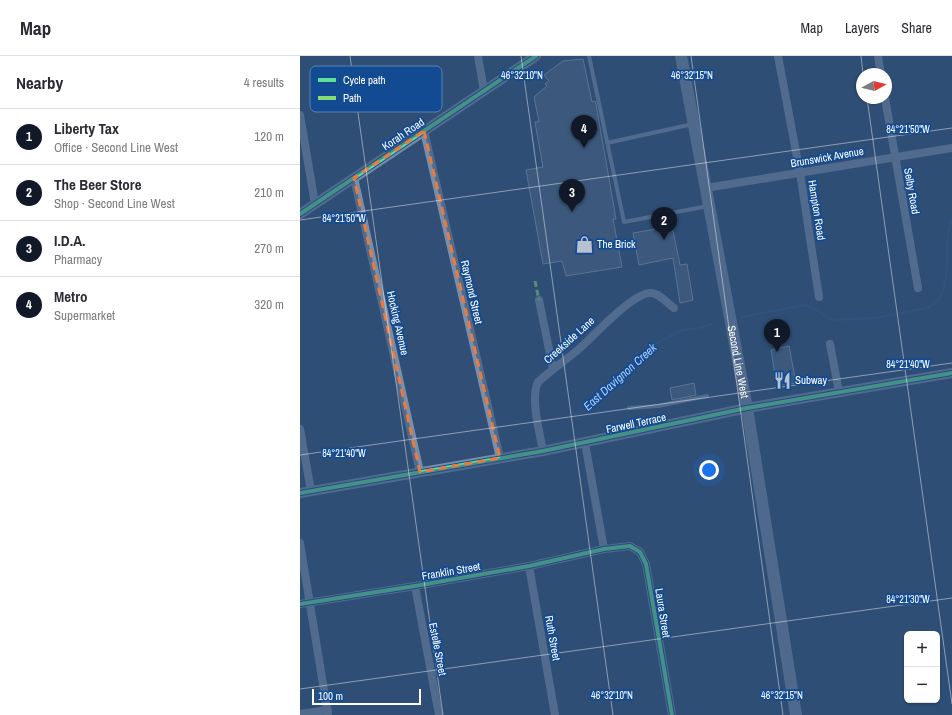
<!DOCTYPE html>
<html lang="en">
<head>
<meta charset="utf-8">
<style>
  :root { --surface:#fff; --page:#f2f2f3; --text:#2b2b33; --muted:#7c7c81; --line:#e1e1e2; --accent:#111827 }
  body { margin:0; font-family:"Archivo Narrow",sans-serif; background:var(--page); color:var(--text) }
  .controls { position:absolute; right:12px; bottom:12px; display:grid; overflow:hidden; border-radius:6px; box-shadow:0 1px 3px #0004 }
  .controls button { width:36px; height:36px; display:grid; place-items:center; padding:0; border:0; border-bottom:1px solid var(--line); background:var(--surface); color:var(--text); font:20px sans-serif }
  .compass { position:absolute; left:556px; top:12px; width:36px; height:36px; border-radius:50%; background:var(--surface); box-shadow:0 1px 3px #0004; rotate:82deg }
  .scale { position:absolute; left:12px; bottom:10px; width:109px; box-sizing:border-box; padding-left:4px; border:2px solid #fff; border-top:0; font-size:11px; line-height:14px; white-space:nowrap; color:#fff; -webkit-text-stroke:3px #134b93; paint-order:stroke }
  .you { position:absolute; left:409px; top:414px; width:14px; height:14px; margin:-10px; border:3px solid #fff; border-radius:50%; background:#1a73e8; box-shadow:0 0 0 6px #1a73e833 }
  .badge { display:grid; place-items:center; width:26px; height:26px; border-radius:50%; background:var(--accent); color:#fff; font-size:13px; font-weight:700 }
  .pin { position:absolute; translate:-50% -33px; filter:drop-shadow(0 1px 2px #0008) }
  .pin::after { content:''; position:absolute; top:21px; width:14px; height:12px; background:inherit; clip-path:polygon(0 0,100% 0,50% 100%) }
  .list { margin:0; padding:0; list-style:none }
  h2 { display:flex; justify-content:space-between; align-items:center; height:52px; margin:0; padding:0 16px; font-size:17px }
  h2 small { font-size:13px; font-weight:400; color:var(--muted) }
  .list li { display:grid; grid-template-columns:26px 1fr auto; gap:12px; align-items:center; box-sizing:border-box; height:56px; padding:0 16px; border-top:1px solid var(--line) }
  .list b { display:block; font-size:15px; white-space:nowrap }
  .list p { margin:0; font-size:13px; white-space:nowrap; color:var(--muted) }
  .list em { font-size:13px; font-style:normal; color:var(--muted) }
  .map { position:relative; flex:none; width:652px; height:659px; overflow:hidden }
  header { display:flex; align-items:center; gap:24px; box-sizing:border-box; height:56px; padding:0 20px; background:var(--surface); border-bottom:1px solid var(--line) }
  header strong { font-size:19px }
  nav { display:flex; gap:22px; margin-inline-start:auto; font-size:14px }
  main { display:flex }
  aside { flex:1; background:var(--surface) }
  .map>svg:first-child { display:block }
</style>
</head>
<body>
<header>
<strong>Map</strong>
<nav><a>Map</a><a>Layers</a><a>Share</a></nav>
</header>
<main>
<aside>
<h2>Nearby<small>4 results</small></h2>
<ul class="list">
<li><span class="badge">1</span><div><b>Liberty Tax</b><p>Office · Second Line West</p></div><em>120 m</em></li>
<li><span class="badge">2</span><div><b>The Beer Store</b><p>Shop · Second Line West</p></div><em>210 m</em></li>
<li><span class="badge">3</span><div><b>I.D.A.</b><p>Pharmacy</p></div><em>270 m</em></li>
<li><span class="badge">4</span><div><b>Metro</b><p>Supermarket</p></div><em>320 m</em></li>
</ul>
</aside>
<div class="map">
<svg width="652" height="659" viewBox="0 0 652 659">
  <rect width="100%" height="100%" fill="#304e76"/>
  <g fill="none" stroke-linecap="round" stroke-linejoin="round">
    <path stroke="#2f588b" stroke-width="2" d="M442,261L505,249L519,255L527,262L535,264L576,262L627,252C633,249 640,244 642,237C651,215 643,187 652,162
      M273,360L283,355L325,319L340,299L357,287L382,274L399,272L412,268"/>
  </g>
  <path fill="#4d6685" stroke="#8d9fb7" d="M283,3L292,46L295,45L296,48L316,163H313L322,211L266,220L262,205L243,208L226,114L243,111L235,66H239L234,41L247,30L245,28L249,25L244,19L263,5Z
    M372,170L380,209L387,208L393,244L380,247L373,202L339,209L333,177Z
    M489,290L496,327L477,330L471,294Z
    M394,327L396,339L372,344L370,332Z"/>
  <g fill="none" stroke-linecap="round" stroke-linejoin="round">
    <path stroke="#788ea9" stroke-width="4" d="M289,0L324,166L408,150
      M307,87L393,68
      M329,352L358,350L407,340"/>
    <path stroke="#788ea9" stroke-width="8" d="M178,0L184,35
      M478,0L500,117L519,241
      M578,0L581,18
      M585,42L618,232
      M0,59L15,148
      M124,75L200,402
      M54,122L120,416
      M406,132L652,92
      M239,244L253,313
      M530,288L539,336
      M0,373L11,435
      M285,387L304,493
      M243,395C240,377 230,343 238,326C251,314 266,304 279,293C293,281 333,236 351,237C359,237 367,247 374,252
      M0,487L28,659
      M229,510L255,659
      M115,530L139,659
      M0,548L115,530L229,510L304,493L330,490L340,496L346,508L372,659
      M0,658L28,654"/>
    <path stroke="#788ea9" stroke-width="10" d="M0,158L236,0
      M0,437L243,395L447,352L652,317"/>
    <path stroke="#748aa5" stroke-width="12" id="s1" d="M381,0L447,352L496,659"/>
    <path stroke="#86db77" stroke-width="3" stroke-dasharray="6 3" stroke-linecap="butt" d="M235,225L239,244"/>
    <defs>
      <path id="cycleway" d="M0,158L236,0
        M0,437L243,395L447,352L652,317
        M0,548L115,530L229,510L304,493L330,490L340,496L346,508L372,659"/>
    </defs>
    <use href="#cycleway" stroke="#134b93" stroke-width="6"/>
    <use href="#cycleway" stroke="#60e19b" stroke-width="4"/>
  </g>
  <path d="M0 0H652V659H0ZM124,75L200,402L120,416L54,122Z" fill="#304e76" fill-opacity=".55" fill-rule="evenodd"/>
  <path fill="none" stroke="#ed7a3d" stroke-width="3" stroke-dasharray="8 5" stroke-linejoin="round" d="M124,75L200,402L120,416L54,122Z"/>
  <path fill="none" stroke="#fff" stroke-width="1" stroke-opacity="0.45" d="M50,0L143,659M221,0L313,659M391,0L483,659M561,0L563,18M567,42L652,648M0,164L652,72M0,399L652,307M0,633L652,542"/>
  <defs>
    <symbol id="shop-bare" viewBox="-9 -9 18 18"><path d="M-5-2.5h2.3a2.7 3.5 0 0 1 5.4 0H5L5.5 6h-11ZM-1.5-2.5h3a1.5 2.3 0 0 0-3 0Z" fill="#b7c1cf" stroke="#134b93" stroke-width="2.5" paint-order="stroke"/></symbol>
    <symbol id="restaurant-bare" viewBox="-9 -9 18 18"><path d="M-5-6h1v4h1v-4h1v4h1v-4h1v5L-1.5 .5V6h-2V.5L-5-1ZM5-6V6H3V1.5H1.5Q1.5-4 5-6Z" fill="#b7c1cf" stroke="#134b93" stroke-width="2.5" paint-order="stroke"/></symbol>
  </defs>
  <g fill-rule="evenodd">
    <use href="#shop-bare" x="272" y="176" width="25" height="25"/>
    <use href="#restaurant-bare" x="470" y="312" width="25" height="25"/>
  </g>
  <g text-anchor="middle" stroke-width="3.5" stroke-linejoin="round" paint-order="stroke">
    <g font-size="11" fill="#fff" stroke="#134b93">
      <text transform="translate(103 78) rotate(-34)" y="4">Korah Road</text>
      <text transform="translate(527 101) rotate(-10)" y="4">Brunswick Avenue</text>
      <text transform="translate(612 135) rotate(80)" y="4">Selby Road</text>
      <text transform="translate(517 154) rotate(81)" y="4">Hampton Road</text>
      <text transform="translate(172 236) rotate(77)" y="4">Raymond Street</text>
      <text transform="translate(98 267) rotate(77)" y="4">Hocking Avenue</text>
      <text transform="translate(269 284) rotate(-42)" y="4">Creekside Lane</text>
      <text dy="4" stroke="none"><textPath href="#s1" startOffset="311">Second Line West</textPath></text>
      <text transform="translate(336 367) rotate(-12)" y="4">Farwell Terrace</text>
      <text transform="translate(151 515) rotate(-10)" y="4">Franklin Street</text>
      <text transform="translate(363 557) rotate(81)" y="4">Laura Street</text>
      <text transform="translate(253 582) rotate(80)" y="4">Ruth Street</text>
      <text transform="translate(138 593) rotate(79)" y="4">Estelle Street</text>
    </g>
    <g font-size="11" fill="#fff" stroke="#134b93" text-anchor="start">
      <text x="297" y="192">The Brick</text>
      <text x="495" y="328">Subway</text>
    </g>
    <g font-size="12" font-style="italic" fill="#add0f9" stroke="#134b93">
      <text transform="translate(320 321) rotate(-42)" y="4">East Davignon Creek</text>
    </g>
  </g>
  <rect x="10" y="10" width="132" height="46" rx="6" fill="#134b93" stroke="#5a81b3" stroke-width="1"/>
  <rect x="18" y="22" width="18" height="4" fill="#60e19b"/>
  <rect x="18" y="40" width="18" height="4" fill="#86db77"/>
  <g font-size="11" fill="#fff">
    <text x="43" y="28">Cycle path</text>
    <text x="43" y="46">Path</text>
  </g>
  <g font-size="10" text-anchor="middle" fill="#fff" stroke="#134b93" stroke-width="3.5" stroke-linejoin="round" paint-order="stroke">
    <text x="222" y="23">46°32'10"N</text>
    <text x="392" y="23">46°32'15"N</text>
    <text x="608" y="77">84°21'50"W</text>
    <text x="44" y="166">84°21'50"W</text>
    <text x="608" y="312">84°21'40"W</text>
    <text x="44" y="401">84°21'40"W</text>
    <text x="608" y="547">84°21'30"W</text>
    <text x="312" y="643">46°32'10"N</text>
    <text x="482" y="643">46°32'15"N</text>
  </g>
</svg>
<div class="controls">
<button>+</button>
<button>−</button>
</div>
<svg class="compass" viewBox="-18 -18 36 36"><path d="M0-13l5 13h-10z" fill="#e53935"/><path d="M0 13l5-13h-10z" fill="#7c7c81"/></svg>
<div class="scale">100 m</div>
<div class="you"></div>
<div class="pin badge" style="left:477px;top:296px">1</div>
<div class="pin badge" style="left:364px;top:184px">2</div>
<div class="pin badge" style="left:272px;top:156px">3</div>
<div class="pin badge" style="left:284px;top:92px">4</div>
</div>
</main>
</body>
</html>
